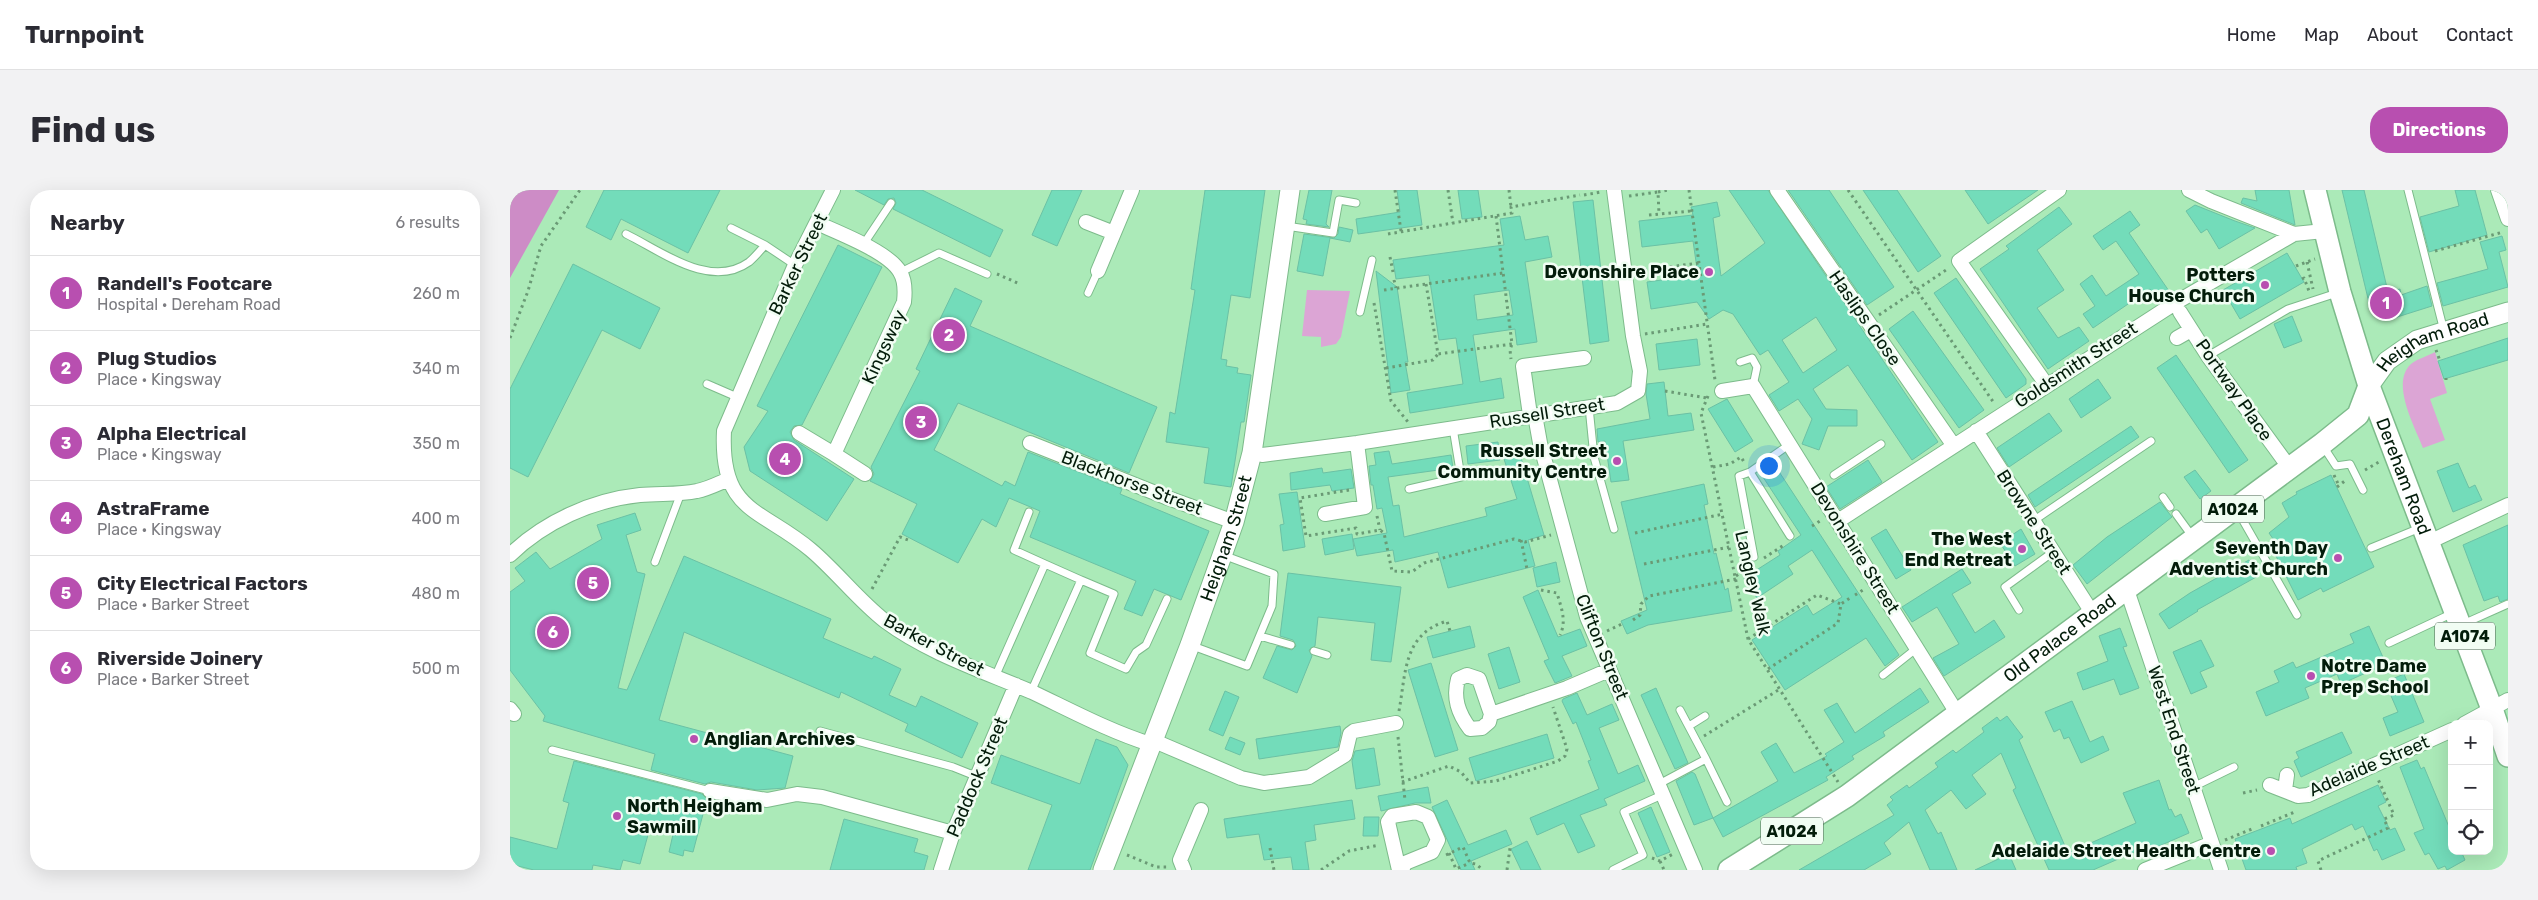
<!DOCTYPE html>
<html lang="en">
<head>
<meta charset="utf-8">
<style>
  :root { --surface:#fff; --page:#f2f2f3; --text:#2b2b33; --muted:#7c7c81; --line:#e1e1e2; --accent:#b84fb0 }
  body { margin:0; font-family:Rubik,sans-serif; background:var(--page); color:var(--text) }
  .controls { position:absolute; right:15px; bottom:15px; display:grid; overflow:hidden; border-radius:10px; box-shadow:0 5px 20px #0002 }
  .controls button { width:45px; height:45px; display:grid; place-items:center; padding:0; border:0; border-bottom:1px solid var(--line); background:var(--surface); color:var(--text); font:25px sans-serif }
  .you { position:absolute; left:1258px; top:275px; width:18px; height:18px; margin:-12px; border:4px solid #fff; border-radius:50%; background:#1a73e8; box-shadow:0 0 0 8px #1a73e833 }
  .badge { display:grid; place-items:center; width:32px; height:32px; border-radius:50%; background:var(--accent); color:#fff; font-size:16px; font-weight:700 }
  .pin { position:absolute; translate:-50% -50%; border:2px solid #fff; box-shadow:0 1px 5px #0006 }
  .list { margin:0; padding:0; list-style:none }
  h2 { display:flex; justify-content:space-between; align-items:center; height:65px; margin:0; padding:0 20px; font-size:21px }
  h2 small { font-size:16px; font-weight:400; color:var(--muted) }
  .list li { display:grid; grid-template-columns:32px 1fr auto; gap:15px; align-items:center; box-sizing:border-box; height:75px; padding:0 20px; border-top:1px solid var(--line) }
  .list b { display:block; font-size:19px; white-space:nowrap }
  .list p { margin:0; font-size:16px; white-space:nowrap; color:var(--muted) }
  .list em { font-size:16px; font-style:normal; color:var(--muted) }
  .icon { flex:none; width:28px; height:28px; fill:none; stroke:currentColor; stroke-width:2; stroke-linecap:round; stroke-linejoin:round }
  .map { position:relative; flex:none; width:1998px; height:680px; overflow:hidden; border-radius:20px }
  header { display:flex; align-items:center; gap:30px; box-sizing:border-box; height:70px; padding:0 25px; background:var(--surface); border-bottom:1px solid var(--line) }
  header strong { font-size:24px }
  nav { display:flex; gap:28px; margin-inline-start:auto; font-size:18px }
  .intro { display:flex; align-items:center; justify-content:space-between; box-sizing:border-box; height:120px; padding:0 30px }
  h1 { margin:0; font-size:35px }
  .button { padding:12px 22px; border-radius:20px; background:var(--accent); color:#fff; font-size:18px; font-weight:700 }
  main { display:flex; gap:30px; padding:0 30px }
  aside { flex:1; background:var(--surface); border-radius:20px; box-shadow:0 5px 20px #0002 }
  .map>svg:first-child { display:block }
</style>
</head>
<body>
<header>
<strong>Turnpoint</strong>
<nav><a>Home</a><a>Map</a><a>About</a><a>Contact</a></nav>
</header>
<div class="intro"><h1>Find us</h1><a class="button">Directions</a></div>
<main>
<aside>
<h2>Nearby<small>6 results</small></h2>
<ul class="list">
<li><span class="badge">1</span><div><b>Randell's Footcare</b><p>Hospital · Dereham Road</p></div><em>260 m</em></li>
<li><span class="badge">2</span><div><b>Plug Studios</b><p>Place · Kingsway</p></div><em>340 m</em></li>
<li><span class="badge">3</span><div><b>Alpha Electrical</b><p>Place · Kingsway</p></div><em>350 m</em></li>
<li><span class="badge">4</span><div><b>AstraFrame</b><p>Place · Kingsway</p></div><em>400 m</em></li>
<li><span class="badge">5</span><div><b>City Electrical Factors</b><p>Place · Barker Street</p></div><em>480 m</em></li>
<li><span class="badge">6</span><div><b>Riverside Joinery</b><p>Place · Barker Street</p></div><em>500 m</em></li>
</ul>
</aside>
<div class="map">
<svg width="1998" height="680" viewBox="0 0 1998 680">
  <rect width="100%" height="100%" fill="#abeab8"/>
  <path fill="#dca5d5" d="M797,100L840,101L831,147L826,154L811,157V147L792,146Z
    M1925,162L1937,203L1920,209L1935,250L1913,258C1905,237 1880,193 1901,174C1907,169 1918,166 1925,162Z"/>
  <path fill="#cd8cc6" d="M0,0H49L0,88Z"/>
  <path fill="#73dcba" stroke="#6bc1a5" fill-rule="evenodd" d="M94,0H210L178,63L111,29L101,50L76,37Z
    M345,0H412L493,40L480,67L383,19L386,13L384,8L378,9L374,15Z
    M542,0H572L547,56L522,45Z
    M695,0H755L740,108L721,105L711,169L717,170L716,176L728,178L727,183L741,185L734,232H731L721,297L694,293L699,258L656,252L660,222L665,224L685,100L681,99Z
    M799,0H822L816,34L819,37L796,34L797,30L793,29Z
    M887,0H907L912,35L848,44L846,29L890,22Z
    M948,0H968L972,27L952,29Z
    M1219,0H1258L1428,252L1402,270L1338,175L1303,199L1316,219L1347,220V236H1318L1309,260L1292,254L1302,229L1288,209L1269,221L1259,205L1279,192L1258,160L1250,165L1223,124L1213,120L1199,129L1187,112L1141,119L1137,92L1188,85L1183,51L1132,57L1129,31L1183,25L1181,17L1207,12L1210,26L1203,28L1211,86L1255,53ZM1306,127L1327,160L1293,183L1272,150Z
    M1278,0H1319L1384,97L1357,115Z
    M1353,0H1387L1431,66L1408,82Z
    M1455,0H1528L1478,34Z
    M1745,0H1779L1785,35L1731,13L1733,8L1747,11Z
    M1832,0H1854L1878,102L1890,99L1891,105L1917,96L1922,116L1884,128L1881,119L1868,123L1867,119L1861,121Z
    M1945,0H1965L1977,45L1919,62L1910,27L1949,16Z
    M1083,10L1099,151L1080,154L1063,12Z
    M1685,15L1725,31L1745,38L1709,59L1697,39L1691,43L1676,21Z
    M1549,17L1562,34L1527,60L1554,100L1527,118L1548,148L1569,137L1579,151L1538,179L1470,79L1499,59L1496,56Z
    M1620,21L1630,35L1619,43L1659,101L1647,109L1640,99L1583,138L1573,124L1585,116L1570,94L1582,85L1596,106L1629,84L1606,51L1593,60L1583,46Z
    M1010,26L1015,50L1038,46L1042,67L1015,72L1027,152L1007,155L1005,139L963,145L970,192L991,188L994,208L900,223L897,203L953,194L946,148L929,150L919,85L886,89L883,70L994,55L990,29ZM999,100L1003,125L967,130L964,105Z
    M829,37L843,40L840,52L820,48L813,86L787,81L794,44L824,48L828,44Z
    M1992,46L1996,60L1989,62L1998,97L1933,116L1927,93L1978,79L1970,52Z
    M328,55L372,77L292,235L284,236L280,242L284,250L344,289L317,331L240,281L234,257L258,221L247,216Z
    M1777,63L1794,92L1730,129L1713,100Z
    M63,74L150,118L130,159L92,140L18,287L0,278V199Z
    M866,81L887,97L898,172H895L900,200L881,203Z
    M1446,88L1516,189V194L1496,208L1424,103Z
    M445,98L472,111L460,136L647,217L619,283L448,213L424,260L492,296L495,291L505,296L518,262L612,299L610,304L699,341L671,410L644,399L632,426L614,419L626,391L520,347L530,321L499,308L486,337L472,329L448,373L392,344L407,314L360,291L364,284L361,277L410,181L406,179Z
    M1403,121L1474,220L1449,238L1379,139Z
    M1782,126L1792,151L1774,158L1764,134Z
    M1998,148V170L1934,189L1928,171Z
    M1187,149L1190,175L1149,180L1146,154Z
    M1666,165L1738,270L1719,283L1647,178Z
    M1588,189L1601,208L1571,228L1559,209Z
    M1154,192L1158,226L1181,223L1184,240L1113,251L1119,290L1101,292L1095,251L1088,252L1087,239L1140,229L1136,204L1137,194Z
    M1217,209L1243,251L1225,262L1198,219Z
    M1539,223L1552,241L1499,277L1487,258Z
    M1621,236L1629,247L1525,317L1518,305Z
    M988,252L990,270L958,274L956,256Z
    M879,261L882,274L941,265L943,278L878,287L883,316L889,315L894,347L977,326L975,318L1007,309L993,266L1009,261L1034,345L1018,350L1025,376L938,398L928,362L885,372L883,360L847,366L843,349L877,343L872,318L867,319L863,295H861L859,276L866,275L864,263Z
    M1358,270L1372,292L1330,319L1316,297Z
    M1948,273L1959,298L1965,295L1972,310L1943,322L1927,281Z
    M1264,274L1389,465L1375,476L1356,448L1275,500L1242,450L1297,415L1303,425L1332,407L1302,360L1278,376L1283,384L1247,408L1234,388L1270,365L1268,361L1291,345L1251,284Z
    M812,278L813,283L841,279L844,298L822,301L820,295L781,300L780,283Z
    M1685,280L1701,301L1690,309L1674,287Z
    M1821,285L1864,377L1813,402L1811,398L1788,410L1766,366L1772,362L1759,343L1779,327L1772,313L1787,304L1786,302Z
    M1194,294L1198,314L1194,315L1204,364L1206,363L1215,400L1218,398L1222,421L1138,435L1117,444L1111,431L1137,420L1111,312Z
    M787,302L795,357L773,361L770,335L774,334L769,304Z
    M1650,312L1662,327L1577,394L1563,375L1597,347Z
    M125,323L131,340L116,345L127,382L135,384L108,498L117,500L174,366L321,429L313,448L362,469L364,466L391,479L379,505L406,517L411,506L468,533L452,568L395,541L398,534L331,502L329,508L174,442L149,530L283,566L275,598L247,600L201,592L195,594L141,580L145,564L33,531L35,526L0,480V402L15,391L5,378L26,362L40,379L92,349L87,335Z
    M1998,335V409L1990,412L1988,406L1974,411L1953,355Z
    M1376,339L1401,380L1386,389L1361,348Z
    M1511,339L1525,364L1505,376L1490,353Z
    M842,344L844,359L815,365L812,349Z
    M1739,370L1748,386L1687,420L1688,421L1659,439L1649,424L1680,403Z
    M1046,372L1050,392L1027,397L1023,378Z
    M1452,379L1461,393L1442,404L1465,443L1484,430L1495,447L1434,486L1423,468L1449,454L1427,417L1402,432L1392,417Z
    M778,383L891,397L881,472L861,470L865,433L808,427L805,456L799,460L802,466L787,503L753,488L767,456L782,460L786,456L783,450L770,446Z
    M1028,400L1048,447L1070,439L1077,456L1052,466L1062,486L1045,493L1034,471L1039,469L1013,407Z
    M960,436L965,457L923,468L917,447Z
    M1859,436L1876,474L1831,494L1827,484L1795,498L1799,508L1756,526L1746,502L1769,492L1764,481L1783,472L1786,478L1844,453L1840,444Z
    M1610,438L1617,456L1613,457L1629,498L1610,505L1604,489L1573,500L1567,483L1598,471L1589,446Z
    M1691,450L1704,476L1690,482L1697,497L1681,504L1663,462Z
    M999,457L1010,492L989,499L978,464Z
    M921,473L948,560L925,567L898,480Z
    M1894,484L1914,532L1880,546L1873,528L1888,522L1875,492Z
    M1146,498L1178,573L1165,579L1131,505Z
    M1410,498L1419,512L1373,542L1375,546L1342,566L1344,569L1316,587L1318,590L1213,647L1203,628L1268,591L1251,562L1266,553L1284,583L1317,566L1315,564L1334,552L1314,520L1327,513L1345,543Z
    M715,501L729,507L713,546L699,540Z
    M1067,503L1077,525L1102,514L1109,530L1089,538L1108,584L1128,575L1135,591L1094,609L1097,615L1070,625L1085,656L1068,663L1054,633L1027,645L1020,628L1089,599L1078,571L1081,570L1066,532L1063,534L1052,511L1053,509Z
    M1562,511L1580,552L1593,546L1599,560L1571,573L1559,547L1554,549L1550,539L1544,542L1535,522Z
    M1497,526L1513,547L1509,550L1558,663L1626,633L1613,603L1649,590L1659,620L1661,619L1665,627L1671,624L1679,643L1640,660L1638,656L1583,680H1539L1503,600L1506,598L1491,563L1462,585L1476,604L1456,619L1441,600L1415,620L1428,644L1431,642L1447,680H1420L1399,632L1374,653L1381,664L1354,680H1289L1384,625L1377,615L1383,610L1380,607L1397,595L1399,598L1428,577L1425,573L1443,560L1446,563L1474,542L1472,538L1487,527L1490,531Z
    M830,536L831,543L828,557L749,569L746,549Z
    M1832,542L1842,563L1791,587L1784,571L1789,568L1786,562Z
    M1037,544L1044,568L966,591L959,568Z
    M720,547L735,553L730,565L715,559Z
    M586,549L607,557L618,575L580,680H518L542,615L481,593L491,565L570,594Z
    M864,558L870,595L846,599L842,571L845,561Z
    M1907,570L1911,579L1914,577L1942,644V661H1951L1955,670L1937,680L1935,676L1928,679L1919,663L1915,665L1904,643L1914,639L1890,577Z
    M64,571L192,604L197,609L183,662L174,660L173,666L159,662L164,640L141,634L130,674L113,670L110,680L83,675L82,680H24L0,674V647L47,659L59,613L53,611Z
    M1182,582L1185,584L1203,628L1184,635L1166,591Z
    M1868,595L1876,612L1868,616L1880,640L1885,638L1895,660L1872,670L1867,659L1864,661L1853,636L1845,640L1842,634L1792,659L1797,673L1786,677L1787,680H1736L1725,649L1780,628L1782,634Z
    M918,597L921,613H905L871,621L868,606Z
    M842,610L845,629L804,635L806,650L795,652L799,680H783L781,667L754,670L749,644L717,648L714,629Z
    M937,610L958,655L996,640L1002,654L961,671L965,680H951L922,617Z
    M1141,617L1160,662L1147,667L1128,623Z
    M854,627H869L868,646H853Z
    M334,629L408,649L404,662L418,666L414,680H320Z
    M1017,651L1031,680H1011L1001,659Z
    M1499,664L1506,680H1465Z"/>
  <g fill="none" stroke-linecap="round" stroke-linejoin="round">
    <defs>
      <path id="lane" d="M1898,0L1934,141
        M776,36L823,43L829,10L846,13
        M221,38L255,55L285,75
        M116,44C151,61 200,100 239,72C245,67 250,61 255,55
        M353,55L381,13
        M391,82L429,63L477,84
        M578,103L588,81
        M850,122L862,70
        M1698,166L1778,119L1827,103
        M1230,172L1242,168L1247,177L1243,196
        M197,194L227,207
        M1079,217L1084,267L1104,339
        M1280,254L1240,282L1280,346
        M1813,256L1826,276L1840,274L1853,300
        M1240,282L1229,286L1244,367
        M1324,285L1371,254
        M899,299L951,287L943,238
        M1653,307L1660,317
        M1727,320L1787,425
        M519,322L504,360L535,374
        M1666,324L1682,346
        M1523,331L1641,251
        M1861,358L1910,338
        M145,372L171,303
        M571,390L604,404L580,463L616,479L626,462L636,455L657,409
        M1509,420L1495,397L1543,362
        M1953,434L1998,414
        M750,446L781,455
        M1879,453L1943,423
        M680,455L737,476L762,416L764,384L713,365
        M804,461L817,465
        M1373,485L1407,458
        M485,487L535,374L571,390L521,502
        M1179,536L1195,526
        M310,541L443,577L468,587
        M42,560L200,601
        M1196,569L1217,612
        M1149,594L1196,569L1170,520
        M1683,597L1724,577
        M1103,680L1133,665L1114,622L1152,605"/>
      <path id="street" d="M323,0L285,75L214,241C210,323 251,318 301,360C327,382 348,410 375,431C418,463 473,481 522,502C560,520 599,541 640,554
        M1267,0L1444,256
        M1679,0L1701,11L1784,44
        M1988,0L1998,29
        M576,32L604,43
        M588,81L622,0
        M1670,122L1698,166L1779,277
        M1667,148L1681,140
        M1536,194L1449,71L1549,0
        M1212,201L1243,196L1447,523
        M1020,225L1013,176L1074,168
        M1025,225L1030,253L1077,427L1185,680
        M1466,241L1583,424
        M289,243L324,264L394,112C395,103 395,90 390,82C379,62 329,43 307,33
        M520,253L658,308L724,332
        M742,263L752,265L847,253L1107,213L1128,201L1130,181L1123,146L1104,0
        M324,264L355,284
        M815,324L855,317L847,253
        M1328,331L1665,113L1784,44L1814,41
        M1919,352L1998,315
        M0,365C34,332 82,310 130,305C149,303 168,305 187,301C198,299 209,293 219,289
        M1617,400L1711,680
        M957,485L969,489L981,524L979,532L972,538L960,539C948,523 943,508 948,489Z
        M0,519L4,524
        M981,524L1057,498L1099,480
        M1954,534L1998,510
        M642,550L731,588L754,593L799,587L835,565L840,544L844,541L886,533
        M1760,595L1788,606L1798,605L1942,540
        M1775,600L1777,585
        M200,601L257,610L287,604L312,607L443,643
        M431,680L443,643L506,495
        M674,680L670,670L691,620
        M889,680L878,632L882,626L906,622L918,627L928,650L922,662L895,673L892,680
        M1635,680L1702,653"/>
      <g id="secondary">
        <path id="s1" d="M1859,196L1877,171L1907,150L1998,122"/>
        <path id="s2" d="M593,680L680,455L724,332L742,263L780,0"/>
      </g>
      <g id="primary">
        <path id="s3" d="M1805,0L1830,102L1859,196L1982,519L1998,566"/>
        <path id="s4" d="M1219,680L1337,606L1812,254L1848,225L1859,196"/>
      </g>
    </defs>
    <use href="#lane" stroke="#7dbb8b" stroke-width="9"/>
    <use href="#street" stroke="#7dbb8b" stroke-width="16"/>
    <use href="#secondary" stroke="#7dbb8b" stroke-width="21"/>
    <use href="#primary" stroke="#7dbb8b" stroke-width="24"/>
    <path stroke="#6a9a75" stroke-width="3" stroke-dasharray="2.5 4" stroke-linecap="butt" d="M885,0L891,41
      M938,0L943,33
      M999,0L1001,17
      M1179,0L1205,190
      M1338,0L1484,213
      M1148,2L1158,0
      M1074,5L1091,2
      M1119,6L1148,2L1149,24
      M1139,25L1181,21
      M986,26L1002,154L1000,160L1001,169
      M878,44L1002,23L1001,17L1070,5
      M1925,61L1993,42
      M880,67L883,82
      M1797,72L1803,99
      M1786,76L1805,69
      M1128,81L1189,73
      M487,84L510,94
      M1792,89L1794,88L1799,101
      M884,90L886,98
      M916,94L928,164L1002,154
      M874,100L993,83
      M864,113L881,211L898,232
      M1369,125L1439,78
      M1135,144L1197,134
      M0,148L18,101L31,56L70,0
      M1926,160L1930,171
      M876,178L923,170L928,164
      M1936,188V190
      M1155,201L1197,208
      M1198,206L1191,223L1238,449L1328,592
      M1203,277L1220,274L1231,267L1234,272
      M1855,280L1869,272
      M1824,285L1829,296
      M1827,297L1836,290
      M839,300L790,308L796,346L846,338L847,344L870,340L874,343L882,381L902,382L914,373L1004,349L1015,352L1041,345
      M867,326L870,340
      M1302,336L1310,331
      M1125,343L1213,324
      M1011,350L1017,379
      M1254,368L1274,355
      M1134,374L1219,357
      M1226,386L1241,376
      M362,399L390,347L398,350L399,347
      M1031,400L1047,403C1051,417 1057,431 1050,445
      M1345,405L1353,400
      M1123,430L1130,425L1131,414L1139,406L1226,389
      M1097,441L1112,434
      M1238,449L1307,405L1331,414
      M1258,479L1328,433L1331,414L1340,408
      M889,521C896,483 893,444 937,431L940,441
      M1194,546L1270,499
      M888,547L895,610
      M892,592L939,576L951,582L960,593L986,591L1048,571L1055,566L1057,559L1043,517
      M1733,603L1747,600
      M1751,636L1787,621
      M1715,650L1742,639
      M760,658L764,680
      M939,663L946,679L960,673
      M617,665L646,677H658
      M936,665L953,657L960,673L966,674L973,680
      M1142,668L1150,671L1163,664
      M1150,671L1154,680
      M811,680L839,661L869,655
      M997,680L1000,658
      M1811,680L1808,671L1878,638L1874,629L1884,625L1868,589"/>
    <use href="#lane" stroke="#fff" stroke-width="7"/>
    <use href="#street" stroke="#fff" stroke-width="14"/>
    <use href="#secondary" stroke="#fff" stroke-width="19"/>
    <use href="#primary" stroke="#fff" stroke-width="21"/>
  </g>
  <g fill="#b84fb0" stroke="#f1fdf3" stroke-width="2">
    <circle cx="1199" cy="82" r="5"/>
    <circle cx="1755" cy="95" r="5"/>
    <circle cx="1107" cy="271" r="5"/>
    <circle cx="1512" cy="359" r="5"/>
    <circle cx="1828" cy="368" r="5"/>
    <circle cx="1801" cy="486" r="5"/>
    <circle cx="184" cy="549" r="5"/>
    <circle cx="107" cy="626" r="5"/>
    <circle cx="1761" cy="661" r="5"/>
  </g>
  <g text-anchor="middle" stroke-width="5" stroke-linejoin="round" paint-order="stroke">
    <g fill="#f1fdf3" stroke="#4a6050" stroke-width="1">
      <rect x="1692" y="305.5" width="62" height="27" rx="4"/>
      <rect x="1925" y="432.5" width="60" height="27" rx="4"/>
      <rect x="1251" y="627.5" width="62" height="27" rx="4"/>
    </g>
    <g font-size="16" font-weight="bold" fill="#031c0a">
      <text x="1723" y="325">A1024</text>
      <text x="1955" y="452">A1074</text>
      <text x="1282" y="647">A1024</text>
    </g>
    <g font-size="18" fill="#031c0a" stroke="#f1fdf3">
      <text transform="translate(288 74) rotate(-64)" y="6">Barker Street</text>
      <text transform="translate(1355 128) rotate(55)" y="6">Haslips Close</text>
      <text dy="6" stroke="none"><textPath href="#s1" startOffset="81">Heigham Road</textPath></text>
      <text transform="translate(374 157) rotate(-65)" y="6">Kingsway</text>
      <text transform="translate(1566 175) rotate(-33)" y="6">Goldsmith Street</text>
      <text transform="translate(1724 200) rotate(55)" y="6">Portway Place</text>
      <text transform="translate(1037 223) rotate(-9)" y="6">Russell Street</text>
      <text dy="6" stroke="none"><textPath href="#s3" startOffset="300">Dereham Road</textPath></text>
      <text transform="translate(622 293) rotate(21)" y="6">Blackhorse Street</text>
      <text transform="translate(1524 332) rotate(57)" y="6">Browne Street</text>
      <text dy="6" stroke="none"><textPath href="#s2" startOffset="354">Heigham Street</textPath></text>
      <text transform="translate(1345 358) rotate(58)" y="6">Devonshire Street</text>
      <text transform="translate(1243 393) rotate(77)" y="6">Langley Walk</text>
      <text dy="6" stroke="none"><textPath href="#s4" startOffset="404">Old Palace Road</textPath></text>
      <text transform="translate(424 455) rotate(28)" y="6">Barker Street</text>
      <text transform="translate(1092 457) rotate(68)" y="6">Clifton Street</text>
      <text transform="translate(1664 540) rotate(72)" y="6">West End Street</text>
      <text transform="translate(1859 576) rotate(-23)" y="6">Adelaide Street</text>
      <text transform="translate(467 587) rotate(-67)" y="6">Paddock Street</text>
    </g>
    <g font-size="18" font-weight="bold" fill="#031c0a" stroke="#f1fdf3" text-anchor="end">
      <text x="1189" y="88">Devonshire Place</text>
      <text x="1745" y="91">Potters<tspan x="1745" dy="21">House Church</tspan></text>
      <text x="1097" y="267">Russell Street<tspan x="1097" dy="21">Community Centre</tspan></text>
      <text x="1502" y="355">The West<tspan x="1502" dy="21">End Retreat</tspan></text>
      <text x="1818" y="364">Seventh Day<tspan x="1818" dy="21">Adventist Church</tspan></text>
      <text x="1811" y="482" text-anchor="start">Notre Dame<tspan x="1811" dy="21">Prep School</tspan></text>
      <text x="194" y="555" text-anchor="start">Anglian Archives</text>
      <text x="117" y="622" text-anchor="start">North Heigham<tspan x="117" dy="21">Sawmill</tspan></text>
      <text x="1751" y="667">Adelaide Street Health Centre</text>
    </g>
  </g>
</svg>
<div class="controls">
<button>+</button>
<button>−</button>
<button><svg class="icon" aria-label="locate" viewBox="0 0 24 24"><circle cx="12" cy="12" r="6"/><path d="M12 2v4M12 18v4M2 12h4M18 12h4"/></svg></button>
</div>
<div class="you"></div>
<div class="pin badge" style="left:1876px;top:113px">1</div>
<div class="pin badge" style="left:439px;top:145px">2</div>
<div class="pin badge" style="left:411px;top:232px">3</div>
<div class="pin badge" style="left:275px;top:269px">4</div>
<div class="pin badge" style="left:83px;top:393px">5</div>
<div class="pin badge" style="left:43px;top:442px">6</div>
</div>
</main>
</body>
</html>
